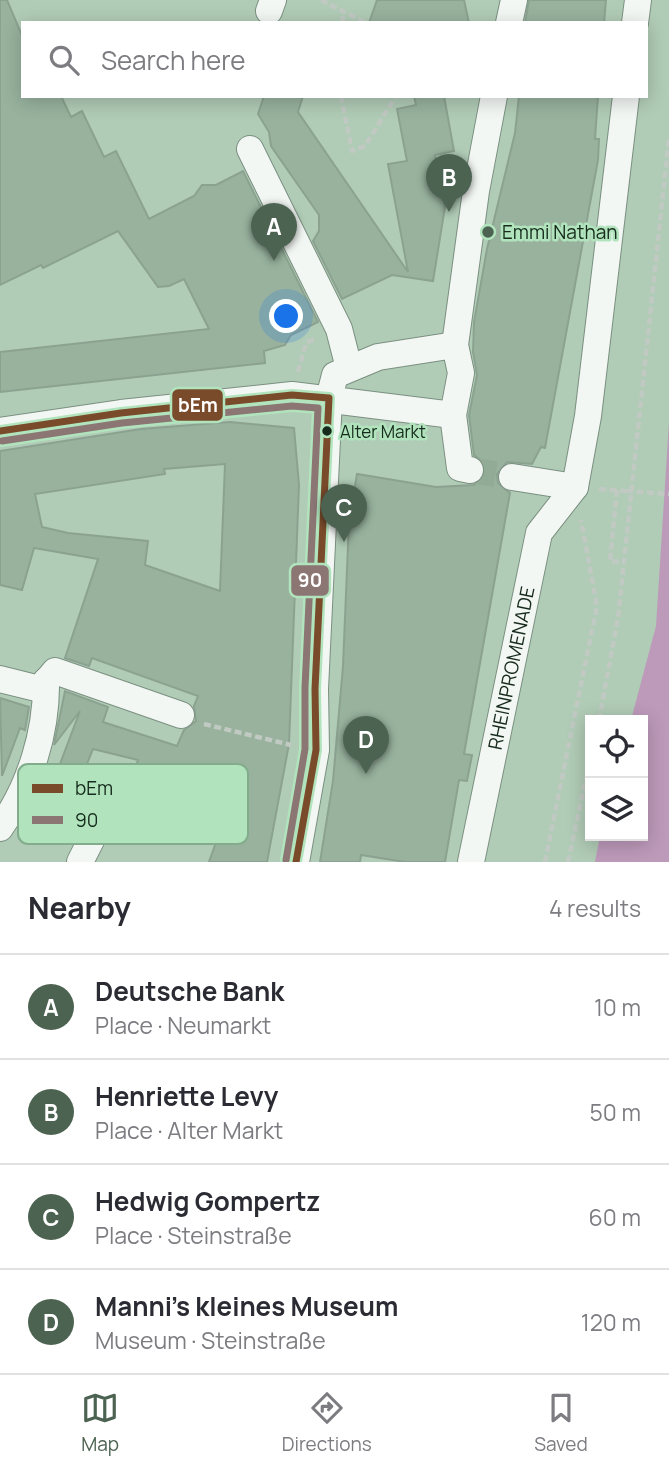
<!DOCTYPE html>
<html lang="en">
<head>
<meta charset="utf-8">
<style>
  :root { --surface:#fff; --page:#f2f2f3; --text:#2b2b33; --muted:#7c7c81; --line:#e1e1e2; --accent:#4d6352 }
  body { margin:0; font-family:Manrope,sans-serif; background:var(--page); color:var(--text) }
  .controls { position:absolute; right:21px; bottom:21px; display:grid; overflow:hidden; border-radius:0px; box-shadow:0 4px 18px #0003 }
  .controls button { width:63px; height:63px; display:grid; place-items:center; padding:0; border:0; border-bottom:2px solid var(--line); background:var(--surface); color:var(--text); font:35px sans-serif }
  .you { position:absolute; left:287px; top:317px; width:24px; height:24px; margin:-18px; border:5px solid #fff; border-radius:50%; background:#1a73e8; box-shadow:0 0 0 10px #1a73e833 }
  .badge { display:grid; place-items:center; width:46px; height:46px; border-radius:50%; background:var(--accent); color:#fff; font-size:23px; font-weight:700 }
  .pin { position:absolute; translate:-50% -58px; filter:drop-shadow(0 2px 4px #0008) }
  .pin::after { content:''; position:absolute; top:37px; width:24px; height:21px; background:inherit; clip-path:polygon(0 0,100% 0,50% 100%) }
  .list { margin:0; padding:0; list-style:none }
  h2 { display:flex; justify-content:space-between; align-items:center; height:91px; margin:0; padding:0 28px; font-size:30px }
  h2 small { font-size:23px; font-weight:400; color:var(--muted) }
  .list li { display:grid; grid-template-columns:46px 1fr auto; gap:21px; align-items:center; box-sizing:border-box; height:105px; padding:0 28px; border-top:2px solid var(--line) }
  .list b { display:block; font-size:26px; white-space:nowrap }
  .list p { margin:0; font-size:23px; white-space:nowrap; color:var(--muted) }
  .list em { font-size:23px; font-style:normal; color:var(--muted) }
  .icon { flex:none; width:38px; height:38px; fill:none; stroke:currentColor; stroke-width:2; stroke-linecap:round; stroke-linejoin:round }
  .map { position:relative; flex:none; width:669px; height:862px; overflow:hidden }
  .search { position:absolute; background:var(--surface); box-shadow:0 4px 18px #0003; left:21px; right:21px; top:21px; height:77px; display:flex; align-items:center; gap:18px; box-sizing:border-box; padding:0 24px; border-radius:0px; color:var(--muted); font-size:26px }
  .sheet { height:511px; background:var(--surface) }
  nav { display:flex; justify-content:space-around; align-items:center; box-sizing:border-box; height:98px; border-top:2px solid var(--line); background:var(--surface); font-size:19px; color:var(--muted) }
  nav a { display:grid; justify-items:center; gap:4px }
  nav .on { color:var(--accent) }
  .map>svg:first-child { display:block }
</style>
</head>
<body>
<div class="map">
<svg width="669" height="862" viewBox="0 0 669 862">
  <rect width="100%" height="100%" fill="#b0cbb6"/>
  <path fill="#bd99ba" d="M669,422V862H595L600,836H643V720H631L656,626Z"/>
  <path fill="#98b29e" stroke="#8ca291" stroke-width="2" fill-rule="evenodd" d="M0,0H7L23,38V96H61L71,117L82,111L104,157L116,151L149,219L194,196L202,185H216L243,171L318,322L291,335L285,345L264,351L265,363L0,392V352L209,329L184,279L169,286L158,287L118,231L43,268L41,265L0,285Z
    M377,0H464L469,23H369Z
    M529,0H606L604,23H525Z
    M264,96H303L298,112L408,272L388,164L407,161L397,109L416,105L414,96H444L454,151L435,155L445,207L433,281L392,275L342,299L313,241L319,231V215L271,146L269,132L258,114Z
    M519,96H598L595,139H599L598,160L545,448L541,447L532,464L507,462L497,474L498,483L510,493L464,754L472,755L467,781L459,780L445,862H405L361,855L360,862H320L333,781L343,666L349,521L357,474L436,487L474,485L485,474V464L474,455L469,415L477,375L473,352L474,322L487,249L515,133Z
    M230,422L294,428L299,485L289,744L267,862H209L226,814L219,812L221,805L205,801L206,797L157,782L150,804L125,795L138,760L93,749L55,842L34,833L80,711L54,745L65,691L108,707L103,722L177,746L184,730L196,721L194,706L198,696L92,658L89,666L65,658L98,559L34,548L22,590L0,585V451L141,429ZM225,464L220,591L145,565L148,541L68,533L42,527L35,494L165,474L164,469Z
    M0,698L29,707L25,730L20,728L2,776Z"/>
  <g fill="none" stroke-linecap="round" stroke-linejoin="round">
    <path stroke="#91ab97" stroke-width="26" stroke-dasharray="26 13" stroke-linecap="butt" d="M470,470L512,477"/>
    <defs>
      <g id="minor">
        <path d="M269,11L273,0"/>
        <path d="M509,23L514,0"/>
        <path d="M635,23L638,0"/>
        <path d="M250,149L339,329L349,368"/>
        <path d="M0,431L121,413L292,395L453,415"/>
        <path d="M470,470L460,468L453,415L461,373L455,345L476,191L494,96"/>
        <path d="M512,477L575,487"/>
        <path d="M0,679L40,689L55,671L181,715"/>
        <path d="M0,828C30,787 47,731 46,681"/>
        <path d="M80,862L110,803"/>
        <path d="M296,862L316,750L315,689L329,398L335,375L378,357L455,345"/>
        <path id="s1" d="M471,862L539,533L575,487L588,416L626,96"/>
      </g>
    </defs>
    <use href="#minor" stroke="#7b9080" stroke-width="28"/>
    <path stroke="#c1c9c3" stroke-width="4.5" stroke-dasharray="7 3.5" stroke-linecap="butt" d="M321,0L366,23
      M342,23L344,10
      M341,96L352,151L365,146L396,96
      M298,372L306,343L315,339
      M599,489L626,491
      M617,490L610,561L624,562
      M599,720L618,618L669,137
      M204,724L291,745
      M545,862L597,606L581,520
      M568,862L590,760"/>
    <use href="#minor" stroke="#f3f7f4" stroke-width="26"/>
    <path stroke="#c1c9c3" stroke-width="4.5" stroke-dasharray="7 3.5" stroke-linecap="butt" d="M626,491L669,494"/>
    <defs>
      <path id="bus-1" d="M0,431L121,413L292,395L329,398L315,689L316,750L296,862"/>
      <path id="bus-2" d="M2,441L122,423L292,406L318,408L305,688V749L286,860"/>
    </defs>
    <use href="#bus-1" stroke="#b1e4bd" stroke-width="12"/>
    <use href="#bus-2" stroke="#b1e4bd" stroke-width="12"/>
    <use href="#bus-1" stroke="#7a4b2a" stroke-width="7"/>
    <use href="#bus-2" stroke="#8b7674" stroke-width="7"/>
  </g>
  <circle fill="#4d6352" stroke="#b1e4bd" stroke-width="2.5" cx="488" cy="232" r="7"/>
  <circle fill="#172b1c" stroke="#b1e4bd" stroke-width="2.5" cx="327" cy="431" r="6"/>
  <g text-anchor="middle" stroke-width="5" stroke-linejoin="round" paint-order="stroke">
    <g font-size="17" fill="#172b1c" stroke="#b1e4bd" text-anchor="start">
      <text x="340" y="438">Alter Markt</text>
    </g>
    <g font-size="19" fill="#172b1c" stroke="#b1e4bd" text-anchor="start">
      <text x="502" y="239">Emmi Nathan</text>
    </g>
    <g font-size="19" fill="#172b1c" stroke="#b1e4bd">
      <text dy="7" stroke="none"><textPath href="#s1" startOffset="198">RHEINPROMENADE</textPath></text>
    </g>
  </g>
  <rect x="18" y="764" width="230" height="80" rx="10" fill="#b1e4bd" stroke="#83ac8d" stroke-width="2"/>
  <rect x="32" y="784" width="31" height="9" fill="#7a4b2a"/>
  <rect x="32" y="816" width="31" height="8" fill="#8b7674"/>
  <g font-size="19" fill="#172b1c">
    <text x="75" y="795">bEm</text>
    <text x="75" y="827">90</text>
  </g>
  <g stroke="#b1e4bd" stroke-width="2.5">
    <rect x="171" y="388" width="53" height="34" rx="7" fill="#7a4b2a"/>
    <rect x="290" y="564" width="40" height="33" rx="7" fill="#8b7674"/>
  </g>
  <g font-size="19" text-anchor="middle" font-weight="bold" fill="#fff">
    <text x="198" y="412">bEm</text>
    <text x="310" y="587">90</text>
  </g>
</svg>
<div class="controls">
<button><svg class="icon" aria-label="locate" viewBox="0 0 24 24"><circle cx="12" cy="12" r="6"/><path d="M12 2v4M12 18v4M2 12h4M18 12h4"/></svg></button>
<button><svg class="icon" aria-label="layers" viewBox="0 0 24 24"><path d="M12 4l9 5-9 5-9-5zM3 14l9 5 9-5"/></svg></button>
</div>
<div class="you"></div>
<div class="pin badge" style="left:274px;top:261px">A</div>
<div class="pin badge" style="left:449px;top:212px">B</div>
<div class="pin badge" style="left:344px;top:542px">C</div>
<div class="pin badge" style="left:366px;top:774px">D</div>
<div class="search"><svg class="icon" aria-label="search" viewBox="0 0 24 24"><circle cx="10" cy="10" r="6"/><path d="M15 15l6 6"/></svg>Search here</div>
</div>
<section class="sheet">
<h2>Nearby<small>4 results</small></h2>
<ul class="list">
<li><span class="badge">A</span><div><b>Deutsche Bank</b><p>Place · Neumarkt</p></div><em>10 m</em></li>
<li><span class="badge">B</span><div><b>Henriette Levy</b><p>Place · Alter Markt</p></div><em>50 m</em></li>
<li><span class="badge">C</span><div><b>Hedwig Gompertz</b><p>Place · Steinstraße</p></div><em>60 m</em></li>
<li><span class="badge">D</span><div><b>Manni's kleines Museum</b><p>Museum · Steinstraße</p></div><em>120 m</em></li>
</ul>
</section>
<nav>
<a class="on"><svg class="icon" aria-label="map" viewBox="0 0 24 24"><path d="M3 6l6-2 6 2 6-2v14l-6 2-6-2-6 2zM9 4v14M15 6v14"/></svg>Map</a>
<a><svg class="icon" aria-label="directions" viewBox="0 0 24 24"><path d="M12 3l9 9-9 9-9-9zM9 14v-3h6M13 9l2 2-2 2"/></svg>Directions</a>
<a><svg class="icon" aria-label="saved" viewBox="0 0 24 24"><path d="M7 4h10v16l-5-4-5 4z"/></svg>Saved</a>
</nav>
</body>
</html>
